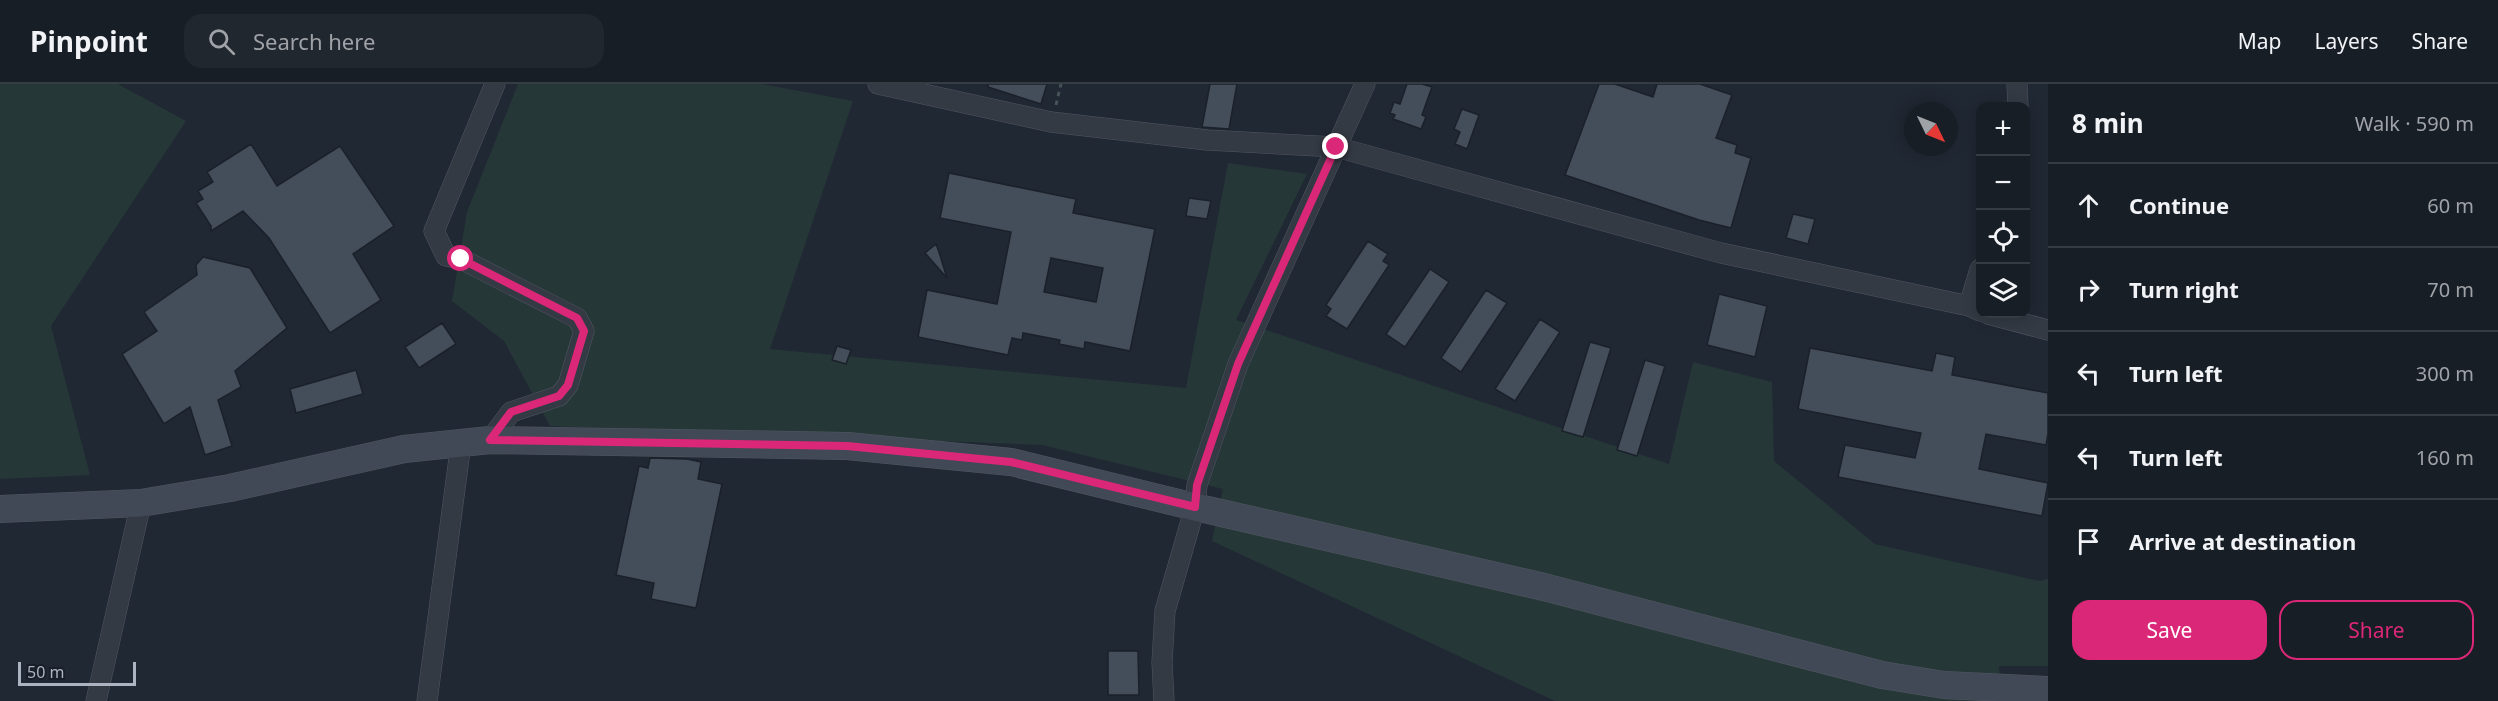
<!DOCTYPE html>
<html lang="en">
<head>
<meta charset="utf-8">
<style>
  :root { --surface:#181e26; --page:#21272e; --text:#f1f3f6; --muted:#9fa2a7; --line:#363c43; --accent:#db2777 }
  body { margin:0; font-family:"Noto Sans",sans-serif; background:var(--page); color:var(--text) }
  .controls { position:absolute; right:18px; top:18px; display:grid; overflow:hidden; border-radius:12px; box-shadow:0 3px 15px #0003 }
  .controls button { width:54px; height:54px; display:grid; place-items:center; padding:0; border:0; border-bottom:2px solid var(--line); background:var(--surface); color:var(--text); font:30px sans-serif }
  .compass { position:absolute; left:1904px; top:18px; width:54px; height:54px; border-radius:50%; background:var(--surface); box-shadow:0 3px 15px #0003; rotate:133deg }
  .scale { position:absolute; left:18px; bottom:15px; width:118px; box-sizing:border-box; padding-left:6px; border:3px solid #adb4c1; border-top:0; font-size:16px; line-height:21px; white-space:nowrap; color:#adb4c1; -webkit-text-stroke:4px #191f28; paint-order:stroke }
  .stop { position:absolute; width:18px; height:18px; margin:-14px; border:4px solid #db2777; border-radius:50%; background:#fff }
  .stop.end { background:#db2777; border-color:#fff; box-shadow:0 2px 6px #0008 }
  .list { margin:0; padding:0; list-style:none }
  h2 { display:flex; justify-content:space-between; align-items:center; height:78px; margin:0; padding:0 24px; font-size:26px }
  h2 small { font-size:20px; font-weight:400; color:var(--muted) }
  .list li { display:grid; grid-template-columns:39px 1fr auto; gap:18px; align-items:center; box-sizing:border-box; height:84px; padding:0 24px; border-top:2px solid var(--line) }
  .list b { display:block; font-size:22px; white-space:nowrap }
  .list em { font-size:20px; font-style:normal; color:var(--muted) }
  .actions { display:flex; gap:12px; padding:18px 24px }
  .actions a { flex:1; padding:14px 0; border:2px solid var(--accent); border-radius:18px; text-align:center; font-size:21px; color:var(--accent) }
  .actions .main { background:var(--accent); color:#fff }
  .icon { flex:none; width:33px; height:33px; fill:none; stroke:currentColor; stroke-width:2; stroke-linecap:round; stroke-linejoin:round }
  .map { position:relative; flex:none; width:2048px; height:617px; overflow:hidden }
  header { display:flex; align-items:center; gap:36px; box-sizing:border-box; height:84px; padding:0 30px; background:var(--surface); border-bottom:2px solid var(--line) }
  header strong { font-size:28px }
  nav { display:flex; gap:33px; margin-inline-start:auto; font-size:21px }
  .search { width:420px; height:54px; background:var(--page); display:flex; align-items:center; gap:15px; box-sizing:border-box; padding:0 21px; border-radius:18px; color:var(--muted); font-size:22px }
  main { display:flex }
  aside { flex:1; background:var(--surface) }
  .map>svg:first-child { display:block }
</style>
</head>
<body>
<header>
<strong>Pinpoint</strong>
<div class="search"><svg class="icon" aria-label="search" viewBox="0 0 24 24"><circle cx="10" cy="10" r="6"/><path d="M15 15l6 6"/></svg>Search here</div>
<nav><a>Map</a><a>Layers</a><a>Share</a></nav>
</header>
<main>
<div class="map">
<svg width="2048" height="617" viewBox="0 0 2048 617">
  <rect width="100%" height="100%" fill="#202833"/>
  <path fill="#263738" d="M0,0H118L186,37L51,242L90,391L0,395Z
    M518,0H762L853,17L770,265L1186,304L1228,79L1307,90L1236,236L1669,380L1693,278L1772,298L1774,377L1875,460L2040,497L2048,495V582H1999L2001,617H1555L1212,457L1223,405L1042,361L550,342L504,257L452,217L467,128Z"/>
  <path fill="#444d5a" stroke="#1b212a" stroke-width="1.5" fill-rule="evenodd" d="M988,0H1047L1041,20L988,3Z
    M1210,0H1237L1229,45L1202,43Z
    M1407,0H1422L1432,3L1422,31L1426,33L1421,45L1393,35L1395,31L1390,29L1394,18L1400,20Z
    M1599,0H1615L1653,13L1657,0H1700L1732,11L1716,54L1737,61L1735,69L1751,74L1731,144L1699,136L1565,91Z
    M1462,25L1479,31L1467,65L1455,60L1460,48L1454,45Z
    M251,60L277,102L340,62L394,142L353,170L381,216L330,249L269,154L243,127L211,147V142L196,119L203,115L198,107L213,98L207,88Z
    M949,89L1076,115L1073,129L1155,145L1130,267L1085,258L1084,265L1059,260L1060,256L1023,249L1022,256L1012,254L1008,271L918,253L927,206L997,220L1011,148L940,134ZM1051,174L1103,184L1096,218L1044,208Z
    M1189,114L1211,117L1207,135L1186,132Z
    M1793,130L1815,135L1808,160L1786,154Z
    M1368,157L1388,170L1383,177L1389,181L1347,245L1326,232L1331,225L1326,221Z
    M936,160L939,168L947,194L925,169Z
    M203,173L250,184L287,244L235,287L241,303L218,316L232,362L205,371L190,323L164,340L122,270L157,247L144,228L197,191L196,181Z
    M1430,185L1449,198L1405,263L1386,250Z
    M1486,206L1507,219L1461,288L1441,274Z
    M1719,210L1767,222L1755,273L1707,261Z
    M1540,235L1560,248L1515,317L1495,305Z
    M442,239L456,260L419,284L405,263Z
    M1590,258L1611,264L1583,353L1562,347Z
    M837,262L851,266L846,280L832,276Z
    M1810,264L1932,287L1936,269L1955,273L1952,291L2048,309V350L2046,361L1986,350L1979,385L2048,399L2042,432L1838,393L1845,361L1915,374L1921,349L1798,325Z
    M1645,276L1665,282L1637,372L1617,366Z
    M356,286L363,310L296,329L290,305Z
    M650,374L687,375L701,378L698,395L722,400L696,524L651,515L654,499L616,491L639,382L648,384Z
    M1108,567H1138L1139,611H1108Z"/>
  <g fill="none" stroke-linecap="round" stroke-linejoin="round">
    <defs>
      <path id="street" d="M878,0L1051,38L1207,56L1336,63L1721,169L1969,222L1980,227
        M2017,0L2018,22
        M1969,222L1980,185
        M1988,230L2048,246
        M490,356L511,328L559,312L568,301L584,247L577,234L461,175L446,172L434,147L495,0
        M96,617L141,419
        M427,617L461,359
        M1164,617L1162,578L1165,527L1195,423L1197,401L1238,280L1365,0"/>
      <path id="secondary" d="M0,425L141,419L230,404L404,365L490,356L847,362L1011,378L1195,423L1544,503L1882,591L1944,601L2048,606"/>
    </defs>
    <use href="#street" stroke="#515762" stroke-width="21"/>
    <use href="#secondary" stroke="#515762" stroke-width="28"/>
    <path stroke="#445356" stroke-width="3" stroke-dasharray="4.5 4.5" stroke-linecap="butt" d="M1056,21L1061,0"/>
    <use href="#street" stroke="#343a44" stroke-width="20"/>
    <use href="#secondary" stroke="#424956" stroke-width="27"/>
  </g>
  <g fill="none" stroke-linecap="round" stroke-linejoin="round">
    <path stroke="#db2777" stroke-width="8" d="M461,175L577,234L584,247L568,301L559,312L511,328L490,356L847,362L1011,378L1195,423L1197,401L1238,280L1336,63"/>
  </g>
</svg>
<div class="controls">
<button>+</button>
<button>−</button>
<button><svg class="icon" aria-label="locate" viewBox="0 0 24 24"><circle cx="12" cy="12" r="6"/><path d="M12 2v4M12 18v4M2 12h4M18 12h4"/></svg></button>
<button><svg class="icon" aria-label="layers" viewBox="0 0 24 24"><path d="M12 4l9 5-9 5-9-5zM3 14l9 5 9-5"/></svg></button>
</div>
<svg class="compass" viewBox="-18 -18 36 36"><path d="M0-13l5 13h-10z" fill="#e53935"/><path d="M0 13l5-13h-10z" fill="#9fa2a7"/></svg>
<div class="scale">50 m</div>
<div class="stop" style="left:461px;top:175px"></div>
<div class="stop end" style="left:1336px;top:63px"></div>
</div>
<aside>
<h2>8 min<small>Walk · 590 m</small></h2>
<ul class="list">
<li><svg class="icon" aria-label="ahead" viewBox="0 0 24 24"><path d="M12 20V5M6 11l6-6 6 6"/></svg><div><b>Continue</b></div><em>60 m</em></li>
<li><svg class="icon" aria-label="right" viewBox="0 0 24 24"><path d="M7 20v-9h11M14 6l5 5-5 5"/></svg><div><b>Turn right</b></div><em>70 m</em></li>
<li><svg class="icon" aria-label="left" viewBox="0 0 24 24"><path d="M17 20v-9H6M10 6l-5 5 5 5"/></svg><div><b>Turn left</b></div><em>300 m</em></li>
<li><svg class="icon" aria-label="left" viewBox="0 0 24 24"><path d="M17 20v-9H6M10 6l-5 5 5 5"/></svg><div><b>Turn left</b></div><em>160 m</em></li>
<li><svg class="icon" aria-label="arrive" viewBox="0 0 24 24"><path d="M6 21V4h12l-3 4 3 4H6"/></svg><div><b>Arrive at destination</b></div></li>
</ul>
<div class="actions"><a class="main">Save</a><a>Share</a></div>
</aside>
</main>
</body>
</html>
